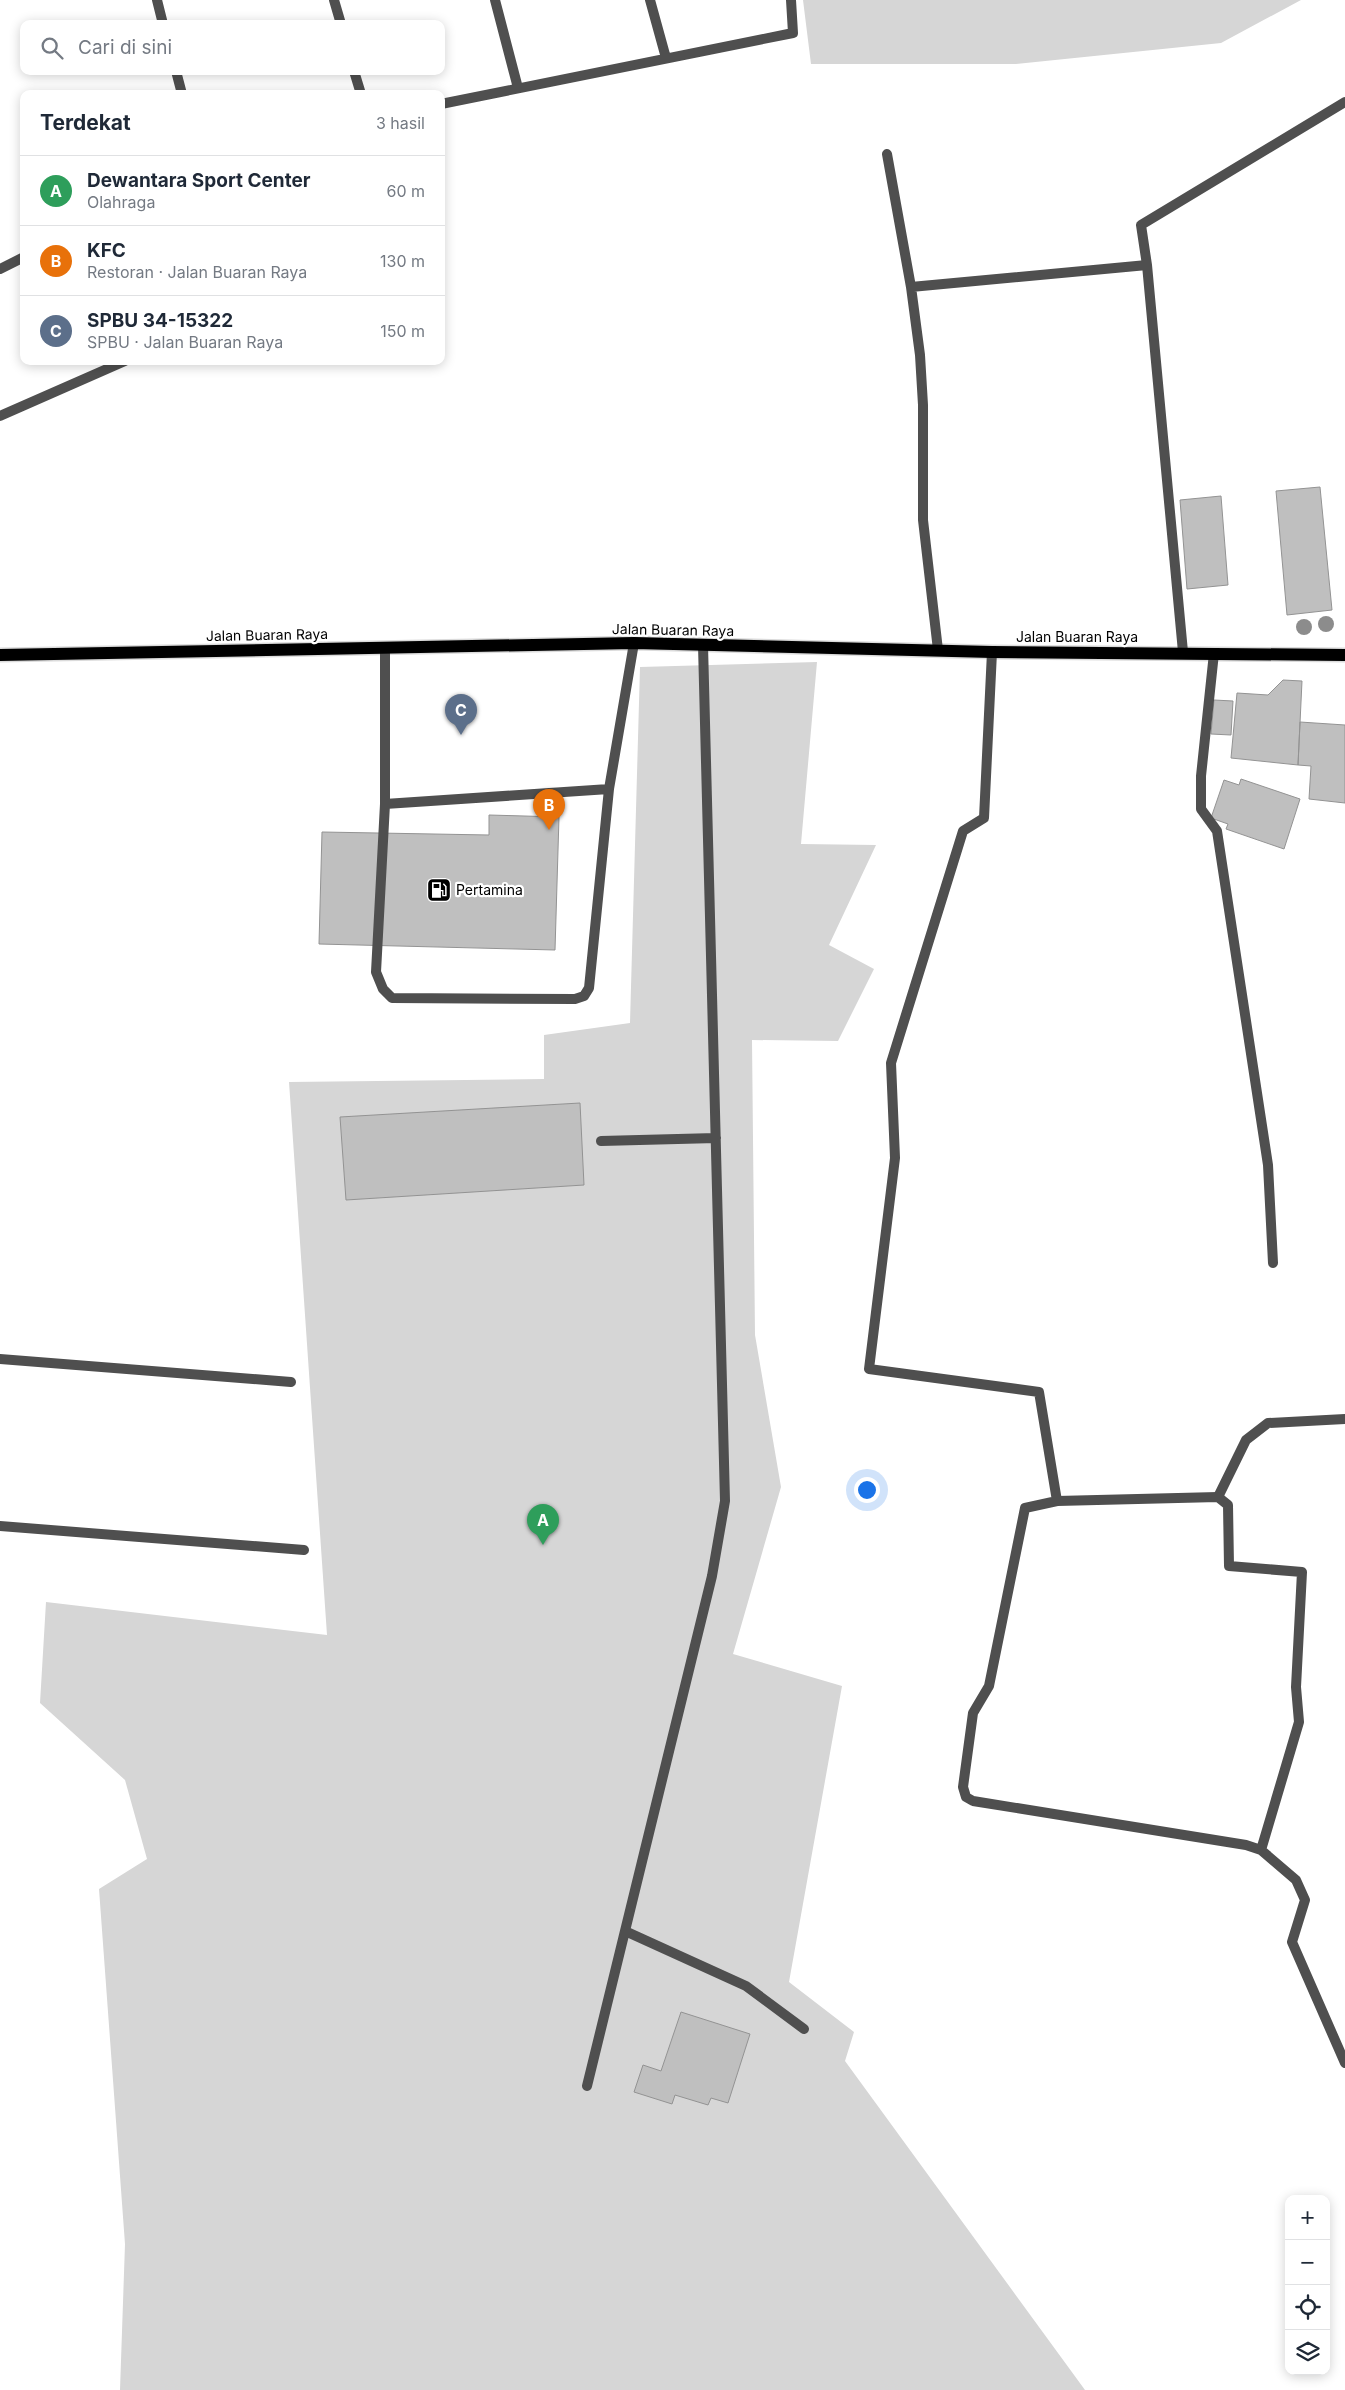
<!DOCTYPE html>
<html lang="id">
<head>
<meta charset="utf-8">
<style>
  :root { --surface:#fff; --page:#f2f2f3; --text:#1f2937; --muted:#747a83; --line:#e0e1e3; --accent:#000 }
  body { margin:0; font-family:Inter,sans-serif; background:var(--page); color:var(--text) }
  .controls { position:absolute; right:15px; bottom:15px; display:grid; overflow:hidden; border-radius:10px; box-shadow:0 2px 12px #0003 }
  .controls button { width:45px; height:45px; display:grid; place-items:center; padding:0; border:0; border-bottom:1px solid var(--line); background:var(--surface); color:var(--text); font:25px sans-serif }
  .you { position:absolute; left:866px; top:1489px; width:18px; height:18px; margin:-12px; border:4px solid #fff; border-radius:50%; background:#1a73e8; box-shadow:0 0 0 8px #1a73e833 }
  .badge { display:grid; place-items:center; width:32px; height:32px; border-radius:50%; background:var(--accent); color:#fff; font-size:16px; font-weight:700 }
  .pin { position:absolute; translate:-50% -41px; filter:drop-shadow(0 1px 2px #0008) }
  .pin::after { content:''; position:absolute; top:26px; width:18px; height:15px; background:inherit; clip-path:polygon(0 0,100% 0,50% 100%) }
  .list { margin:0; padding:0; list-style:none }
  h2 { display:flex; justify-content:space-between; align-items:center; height:65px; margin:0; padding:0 20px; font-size:21px }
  h2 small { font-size:16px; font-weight:400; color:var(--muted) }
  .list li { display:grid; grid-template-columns:32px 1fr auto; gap:15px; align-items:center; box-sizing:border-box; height:70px; padding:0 20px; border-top:1px solid var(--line) }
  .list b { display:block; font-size:19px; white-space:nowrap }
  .list p { margin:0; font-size:16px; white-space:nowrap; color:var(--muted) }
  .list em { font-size:16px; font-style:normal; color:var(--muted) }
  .icon { flex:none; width:28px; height:28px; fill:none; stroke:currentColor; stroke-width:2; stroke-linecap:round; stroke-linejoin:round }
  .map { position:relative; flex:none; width:1345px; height:2390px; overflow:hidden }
  .search { position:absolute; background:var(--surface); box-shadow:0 2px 12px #0003; left:20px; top:20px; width:425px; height:55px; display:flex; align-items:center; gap:12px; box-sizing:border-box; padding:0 18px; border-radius:10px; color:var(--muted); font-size:19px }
  .panel { position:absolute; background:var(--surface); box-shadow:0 2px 12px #0003; left:20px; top:90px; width:425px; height:275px; border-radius:10px }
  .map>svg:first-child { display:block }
</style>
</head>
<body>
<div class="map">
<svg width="1345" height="2390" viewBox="0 0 1345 2390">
  <rect width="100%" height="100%" fill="#fff"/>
  <path fill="#d6d6d6" d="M803,0H1301L1221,43L1016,64H811Z
    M817,662L801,844L876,845L829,945L874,969L838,1041L752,1040L755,1335L781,1487L733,1654L842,1686L789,1982L854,2032L845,2061L1085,2390H120L125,2244L99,1889L147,1859L125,1780L40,1703L46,1602L327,1635L289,1082L544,1079V1035L630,1023L640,667Z"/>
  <path fill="#bfbfbf" stroke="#939393" d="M1320,487L1332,610L1287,615L1276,491Z
    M1221,496L1228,585L1187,589L1180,500Z
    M1283,680L1302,681L1298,765L1231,758L1237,693L1268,695Z
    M1214,700L1233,701L1231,735L1211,734Z
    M1300,722L1345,725V803L1309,799L1311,766L1298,765Z
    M1241,779L1300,799L1284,849L1226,829L1228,824L1211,818L1224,780L1239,785Z
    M489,815L559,817L555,950L319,944L322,832L489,835Z
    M580,1103L584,1185L346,1200L340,1117Z
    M681,2012L750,2034L728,2103L711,2098L708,2105L675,2095L672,2104L634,2092L643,2065L661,2071Z"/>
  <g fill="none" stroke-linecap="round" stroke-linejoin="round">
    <defs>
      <path id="primary" d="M0,655L634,643L992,652L1345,655"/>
    </defs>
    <use href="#primary" stroke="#dbdbdb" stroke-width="15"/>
    <path stroke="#4f4f4f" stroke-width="10" d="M0,416L125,361
      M385,647V804L376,972L383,989L392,998L575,999L584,996L589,988L609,789L634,643
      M385,804L609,789
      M601,1141L716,1138
      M1218,1497L1246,1440L1268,1423L1345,1419
      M625,1931L746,1986L804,2029
      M587,2086L712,1576L725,1501L703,645"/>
    <path stroke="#4f4f4f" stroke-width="10" d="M157,0L163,24
      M334,0L341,24
      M495,0L518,88
      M650,0L666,58
      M176,71L182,94
      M354,71L361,94
      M441,104L793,33L791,0
      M887,154L911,287L920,355L923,405V520L938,650
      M1147,265L1183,652
      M0,269L24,257
      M911,287L1147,265L1141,225L1345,102
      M992,652L984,818L963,831L891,1063L895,1158L869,1369L1039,1392L1057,1501L1218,1497L1228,1505L1229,1566L1302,1572L1296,1687L1299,1722L1261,1850
      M1214,653L1201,776V809L1217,831L1268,1165L1273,1263
      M0,1359L291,1382
      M1057,1501L1025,1508L989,1686L973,1713L963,1787L966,1797L973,1801L1246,1845L1261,1850L1296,1880L1305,1900L1292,1942L1345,2063
      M0,1526L304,1550"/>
    <use href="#primary" stroke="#000" stroke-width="12"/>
  </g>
  <g fill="#8c8c8c">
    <circle cx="1326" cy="624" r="8"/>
    <circle cx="1304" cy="627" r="8"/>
  </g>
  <defs>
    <symbol id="fuel-square" viewBox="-11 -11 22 22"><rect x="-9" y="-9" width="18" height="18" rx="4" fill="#000" stroke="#fff"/><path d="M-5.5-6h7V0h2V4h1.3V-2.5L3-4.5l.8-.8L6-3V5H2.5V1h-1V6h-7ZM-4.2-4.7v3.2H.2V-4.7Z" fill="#fff"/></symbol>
  </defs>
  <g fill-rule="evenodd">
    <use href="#fuel-square" x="425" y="876" width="28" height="28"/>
  </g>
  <g text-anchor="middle" stroke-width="4.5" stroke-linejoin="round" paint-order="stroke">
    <g font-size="14" fill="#000" stroke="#fff">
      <text transform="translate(673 630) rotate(1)" y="5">Jalan Buaran Raya</text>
      <text transform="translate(267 635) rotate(-1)" y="5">Jalan Buaran Raya</text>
      <text x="1077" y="642">Jalan Buaran Raya</text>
    </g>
    <g font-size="14" fill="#000" stroke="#fff" text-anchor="start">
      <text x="456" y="895">Pertamina</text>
    </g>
  </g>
</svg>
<div class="controls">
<button>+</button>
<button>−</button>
<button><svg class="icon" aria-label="locate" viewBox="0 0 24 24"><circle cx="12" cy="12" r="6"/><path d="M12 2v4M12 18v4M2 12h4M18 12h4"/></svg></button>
<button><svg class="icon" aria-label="layers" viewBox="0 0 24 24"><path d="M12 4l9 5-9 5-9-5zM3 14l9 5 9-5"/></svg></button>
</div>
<div class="you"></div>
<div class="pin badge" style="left:543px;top:1545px;background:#2e9e5b">A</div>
<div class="pin badge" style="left:549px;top:830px;background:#e8710a">B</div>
<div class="pin badge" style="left:461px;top:735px;background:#5c6f8a">C</div>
<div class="search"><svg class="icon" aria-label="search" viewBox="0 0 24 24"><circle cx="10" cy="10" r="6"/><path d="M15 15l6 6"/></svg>Cari di sini</div>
<section class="panel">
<h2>Terdekat<small>3 hasil</small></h2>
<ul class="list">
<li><span class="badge" style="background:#2e9e5b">A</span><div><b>Dewantara Sport Center</b><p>Olahraga</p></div><em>60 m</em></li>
<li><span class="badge" style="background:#e8710a">B</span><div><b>KFC</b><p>Restoran · Jalan Buaran Raya</p></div><em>130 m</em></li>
<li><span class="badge" style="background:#5c6f8a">C</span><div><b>SPBU 34-15322</b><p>SPBU · Jalan Buaran Raya</p></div><em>150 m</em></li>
</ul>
</section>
</div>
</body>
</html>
